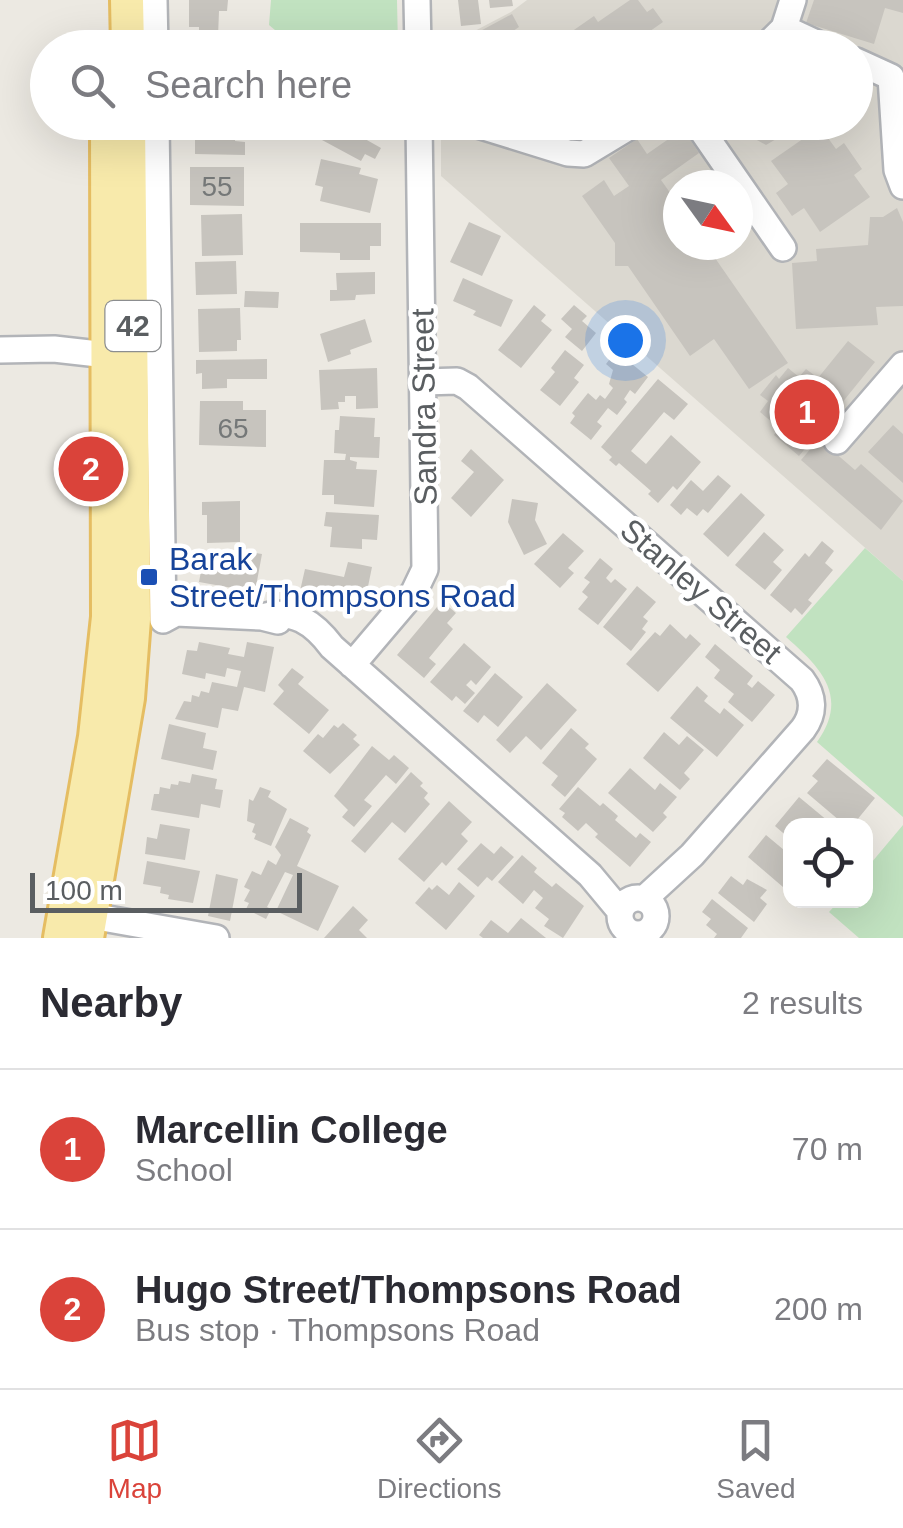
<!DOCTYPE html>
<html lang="en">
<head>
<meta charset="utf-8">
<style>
  :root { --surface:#fff; --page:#f2f2f3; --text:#2b2b33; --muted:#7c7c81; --line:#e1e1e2; --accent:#da433a }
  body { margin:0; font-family:Helvetica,sans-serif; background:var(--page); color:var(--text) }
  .controls { position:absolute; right:30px; bottom:30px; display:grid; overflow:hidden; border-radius:20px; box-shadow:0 10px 40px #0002 }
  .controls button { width:90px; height:90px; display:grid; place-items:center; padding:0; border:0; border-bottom:2px solid var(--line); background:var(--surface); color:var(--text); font:50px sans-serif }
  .compass { position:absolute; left:663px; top:170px; width:90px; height:90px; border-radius:50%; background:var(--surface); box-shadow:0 10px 40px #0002; rotate:123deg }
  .scale { position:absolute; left:30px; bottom:25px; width:272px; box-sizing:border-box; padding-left:10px; border:5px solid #5a5e61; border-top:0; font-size:28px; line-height:35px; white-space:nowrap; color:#5a5e61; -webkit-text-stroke:8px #fff; paint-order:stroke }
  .you { position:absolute; left:625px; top:340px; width:35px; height:35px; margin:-25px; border:8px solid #fff; border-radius:50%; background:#1a73e8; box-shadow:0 0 0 15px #1a73e833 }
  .badge { display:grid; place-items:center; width:65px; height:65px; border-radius:50%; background:var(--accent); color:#fff; font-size:32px; font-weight:700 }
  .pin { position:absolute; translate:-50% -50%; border:5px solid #fff; box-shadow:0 2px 10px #0006 }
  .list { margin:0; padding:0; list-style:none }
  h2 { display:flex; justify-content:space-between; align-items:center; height:130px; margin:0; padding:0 40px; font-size:42px }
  h2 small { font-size:32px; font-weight:400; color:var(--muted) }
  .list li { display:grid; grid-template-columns:65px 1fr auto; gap:30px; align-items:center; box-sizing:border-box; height:160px; padding:0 40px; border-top:2px solid var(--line) }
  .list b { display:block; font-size:38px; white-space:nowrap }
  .list p { margin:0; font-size:32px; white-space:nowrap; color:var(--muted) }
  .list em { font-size:32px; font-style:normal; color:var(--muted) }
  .icon { flex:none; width:55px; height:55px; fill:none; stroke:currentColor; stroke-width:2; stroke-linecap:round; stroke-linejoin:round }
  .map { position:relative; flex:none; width:903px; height:938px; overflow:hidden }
  .search { position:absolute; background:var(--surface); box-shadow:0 10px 40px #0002; left:30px; right:30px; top:30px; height:110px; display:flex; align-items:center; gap:25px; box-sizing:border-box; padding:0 35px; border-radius:55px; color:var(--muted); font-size:38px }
  .sheet { height:450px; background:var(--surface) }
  nav { display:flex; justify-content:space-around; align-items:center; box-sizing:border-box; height:140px; border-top:2px solid var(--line); background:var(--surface); font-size:28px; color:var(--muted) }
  nav a { display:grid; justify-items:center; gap:5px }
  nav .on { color:var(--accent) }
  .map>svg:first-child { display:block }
</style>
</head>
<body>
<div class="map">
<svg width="903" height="938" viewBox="0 0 903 938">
  <rect width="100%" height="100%" fill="#ece9e2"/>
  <path fill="#dbd8d0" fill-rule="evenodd" d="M527,0H903V581L441,176V123L856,122V48L444,47L511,12ZM678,185H738V245H678Z"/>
  <path fill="#c1e2c0" d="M271,0H397L398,47H295L269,25Z
    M865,548L903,581V817L817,742C850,696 820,667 786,637Z
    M903,825V938H859L829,912L839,901H866V869Z"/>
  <path fill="#c7c4be" d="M189,0H228L227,11H219L218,37H199V27H189Z
    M458,0H478L481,24L461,26Z
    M489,0H512L513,6L490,8Z
    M630,0H638L647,12L653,8L663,22L626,48H560L565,44L561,39L594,16L598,22Z
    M814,0H903V13L885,8L874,44L806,23Z
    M512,14L519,27L510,33L515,41L511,48H463L460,42Z
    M214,122H236L235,141L245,142V155L195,154V127L214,128Z
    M332,122H365L358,135L381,148L375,159L365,154L361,161L322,140Z
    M574,122H614L587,141Z
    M725,122H805L766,145Z
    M820,127L836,149L844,143L862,169L854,175L870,197L820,232L804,208L792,216L776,193L788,184L771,161Z
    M683,129L699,153L661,180L678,204V245H706L788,363L749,389L714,339L690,356L628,266H615V243L582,196L604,180L614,196L629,186L609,158L637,139L647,154Z
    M321,159L361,168L359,174L378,179L370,213L320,201L323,187L315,185Z
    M190,167H244V206L190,205Z
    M897,208L903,222V306L876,307L878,325L796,329L792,263L817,261L816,249L868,245L870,217H883Z
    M242,214L243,255L202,256L201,215Z
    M469,222L501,236L482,276L450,262Z
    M300,223H381V246H370V260H340V253L300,252Z
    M236,261L237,294L196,295L195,262Z
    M375,272V294L356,295L355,300L330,301V290H337L336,273Z
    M463,278L513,300L501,327L473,315L476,311L453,301Z
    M245,291L279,292L278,308L244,307Z
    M534,305L546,315L541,321L552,330L521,368L498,350Z
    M574,305L587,316L582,321L596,333L582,351L565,337L572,329L561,319Z
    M240,308L241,340H237V351L199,352L198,309Z
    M365,319L372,342L350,350L351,354L328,362L320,334Z
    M848,341L875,362L799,456L774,435L779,428L760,412L768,401L760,395L776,375L779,379L788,368L799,377L806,369L818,378Z
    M565,350L584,365L574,378L579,382L560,406L540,390L555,372L551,368Z
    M616,351L648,377L635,394L630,390L624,399L627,402L617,415L608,408L597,422L602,426L591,440L570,423L575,416L572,413L588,393L596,400L600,395L605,399L613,388L609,384L613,370L606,364Z
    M267,359V379H227V388L202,389V373L196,374V360Z
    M377,368L378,408L356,409V396H345V402H338L339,409L321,410L319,370Z
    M658,379L688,404L674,420L664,412L631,451L646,464L671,435L701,462L677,490L673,486L658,503L648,494L651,491L619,463L616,466L609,460L612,457L601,447Z
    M200,401H243V410H266V447L199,445Z
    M340,416L375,418L374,437H380L379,458L350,457V460L357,462L356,469L377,470L374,507L334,504V495H322L324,460H345L346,454L334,453L335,430H339Z
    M893,425L903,434V483L868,452Z
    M819,439L855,470L861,464L903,501L881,530L801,460Z
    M471,449L504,480L471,517L451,498L474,472L461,461Z
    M718,475L731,486L708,513L703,509L697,516L687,508L681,515L670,505L691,480L703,491Z
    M741,493L765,515L728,557L703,534Z
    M512,499L538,503L535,520L547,544L524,555L508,522Z
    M240,501V542L207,543V515H202V502Z
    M326,512L379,515L377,540L362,539V549L330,547L332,527L324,526Z
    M764,532L784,550L773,562L782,570L765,590L735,565Z
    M563,533L584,551L568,568L574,573L560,588L534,564Z
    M822,541L834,551L825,563L833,570L808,600L812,603L802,615L795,608L791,613L770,595L805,553L809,557Z
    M243,551L262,554L255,592L199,582L204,555L241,562Z
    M600,558L613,569L606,578L611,583L615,579L627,589L598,625L578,609L588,597L582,592L590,582L584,578Z
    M348,562L372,567L364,606L300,591L305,569L344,577Z
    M637,586L656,602L643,617L648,621L642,629L646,632L631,651L603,627Z
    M442,601L456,613L447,623L453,629L429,658L436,664L424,678L397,655Z
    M670,624L686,639L690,634L701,644L658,692L626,664L655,632L660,636Z
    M199,642L230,648L228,654L244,657L247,642L274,647L265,692L244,687L238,711L222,708L218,728L175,719L184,701L191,702L192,695L199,697L201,691L209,693L212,682L237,687L241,671L227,668L225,677L206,673L205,679L182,674L187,650L197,651Z
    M464,643L491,667L476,685L471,680L466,685L475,693L465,704L456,696L452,701L430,682Z
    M715,644L753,676L747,684L752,688L758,681L775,695L752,722L728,702L734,694L714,678L720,670L705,657Z
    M292,668L304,677L298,684L329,710L309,734L273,704L284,691L278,685Z
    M495,673L523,697L498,727L484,715L478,723L463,711Z
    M547,683L577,710L541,750L526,736L510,753L496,740Z
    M697,686L708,696L704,701L720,714L724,708L744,725L717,757L670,718Z
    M343,723L357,735L353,739L360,745L330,774L303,751L318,734L323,738L334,725L338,728Z
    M169,724L206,733L203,748L217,751L213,770L161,759Z
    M571,728L589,744L585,748L597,759L565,797L551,785L558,776L542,763Z
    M664,732L679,745L687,736L704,750L684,773L690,779L680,790L643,758Z
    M372,746L389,760L394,755L409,768L396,784L386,775L364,800L372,806L354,827L342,817L348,810L334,796Z
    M827,759L875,798L852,826H846L807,793L818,781L812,776Z
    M630,768L655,790L660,783L677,797L663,813L667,817L653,832L608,793Z
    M411,772L423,783L420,786L428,793L424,798L430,804L405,833L392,822L365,853L351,841Z
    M192,774L217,779L215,789L223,790L220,808L201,804L199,818L151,810L154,794H159L160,787L170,789L171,784L178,785L179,781L190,783Z
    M260,787L271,791L268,797L287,809L271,846L254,839L256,834L252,832L255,824L247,821L249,799L253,801Z
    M578,787L600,806L603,803L618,816L615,820L636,838L640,833L651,842L630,867L595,837L598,834L586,823L578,831L562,817L565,813L559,809Z
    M799,797L834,826H790V839L775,826Z
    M449,801L472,822L461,834L468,841L446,866L442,862L424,882L398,859Z
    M290,818L309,828L307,832L311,835L297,866L339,886L318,931L276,911L293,875L285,872L267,907L271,909L266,919L246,909L249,903L244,901L250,890L244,887L252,871L261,875L268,860L276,865L281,855L275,847Z
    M160,824L190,829L185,860L145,854L147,837L157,839Z
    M766,835L790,855V893L748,857Z
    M481,843L494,854L501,846L514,857L492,881L487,877L478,887L457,869Z
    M522,855L537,868L534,872L552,887L556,883L584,906L563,938L544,926L549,919L535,908L543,898L534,890L523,904L498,882Z
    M147,861L200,871L193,903L168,899L169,895L160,893L161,887L143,884Z
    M216,874L238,879L230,921L208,916Z
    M731,876L743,885L747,879L767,890L760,898L767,904L754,922L718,893Z
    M459,882L475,896L446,930L415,903L429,887L432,890L437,885L449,895Z
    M712,899L748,928L741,938H714L717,934L706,925L711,919L702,912Z
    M353,906L368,920L359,930L367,938H324Z
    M521,918L546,938H483L479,935L491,920L508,933Z"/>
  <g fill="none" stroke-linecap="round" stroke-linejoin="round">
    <defs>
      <path id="minor" d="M154,0L155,48
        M417,0L418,48
        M784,28L827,48
        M764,48L784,28L793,0
        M856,61L891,77L897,170L903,186
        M156,122L163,620
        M468,122L568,153L584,154L637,122
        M696,122L783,248
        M0,350L54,349L125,357
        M423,382L457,381L468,387L802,680C814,696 815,713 803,729L692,855L644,899
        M837,441L903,365
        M262,617C293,608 314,623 332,647L590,875L620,911
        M163,620L176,613L262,617L278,621
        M352,665L414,592L425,569L419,122
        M620 916a18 18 0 1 1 36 0a18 18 0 1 1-36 0Z
        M91,916L216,938"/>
      <path id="major" d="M127,0L128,48
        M60,938L95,737L108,617L107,122
        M87,938L128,698L134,619L129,122"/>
    </defs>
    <use href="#minor" stroke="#b2b4b8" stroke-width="30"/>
    <use href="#major" stroke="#e5bd62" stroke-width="38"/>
    <use href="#minor" stroke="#fff" stroke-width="25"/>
    <use href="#major" stroke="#f8eaab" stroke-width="32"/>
  </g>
  <rect fill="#1a4fb4" stroke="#fff" stroke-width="4" x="139" y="567" width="20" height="20" rx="5"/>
  <g text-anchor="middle" stroke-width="9" stroke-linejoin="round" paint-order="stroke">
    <g font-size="28" fill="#757878">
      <text x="217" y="196">55</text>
      <text x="233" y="438">65</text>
    </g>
    <rect fill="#fff" stroke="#8c8e90" stroke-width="2.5" x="105.5" y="301" width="55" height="50" rx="8"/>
    <g font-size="30" font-weight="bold" fill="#5a5e61">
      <text x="133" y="336">42</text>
    </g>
    <g font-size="32" fill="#5a5e61" stroke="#fff">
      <text transform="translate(424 407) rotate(-91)" y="11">Sandra Street</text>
      <text transform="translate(701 591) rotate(41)" y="11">Stanley Street</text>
    </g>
    <g font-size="32" fill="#164399" stroke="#fff" text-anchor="start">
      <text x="169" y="570">Barak<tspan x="169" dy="37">Street/Thompsons Road</tspan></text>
    </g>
  </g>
</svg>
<div class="controls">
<button><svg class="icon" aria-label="locate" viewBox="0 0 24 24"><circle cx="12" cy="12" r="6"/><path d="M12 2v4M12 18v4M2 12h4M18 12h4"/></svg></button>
</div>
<svg class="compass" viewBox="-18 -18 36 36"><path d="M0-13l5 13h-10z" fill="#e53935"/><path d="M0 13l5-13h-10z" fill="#7c7c81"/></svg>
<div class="scale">100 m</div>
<div class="you"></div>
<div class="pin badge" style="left:807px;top:412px">1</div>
<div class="pin badge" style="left:91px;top:469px">2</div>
<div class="search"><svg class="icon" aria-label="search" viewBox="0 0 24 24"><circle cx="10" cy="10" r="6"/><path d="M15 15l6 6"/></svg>Search here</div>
</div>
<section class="sheet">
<h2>Nearby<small>2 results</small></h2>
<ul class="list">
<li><span class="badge">1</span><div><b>Marcellin College</b><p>School</p></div><em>70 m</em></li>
<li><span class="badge">2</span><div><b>Hugo Street/Thompsons Road</b><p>Bus stop · Thompsons Road</p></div><em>200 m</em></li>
</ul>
</section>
<nav>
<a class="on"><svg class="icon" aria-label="map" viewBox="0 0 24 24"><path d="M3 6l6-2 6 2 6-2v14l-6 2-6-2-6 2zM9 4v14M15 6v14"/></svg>Map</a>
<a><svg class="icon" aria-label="directions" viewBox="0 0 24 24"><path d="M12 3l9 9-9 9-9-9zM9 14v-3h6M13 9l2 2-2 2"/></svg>Directions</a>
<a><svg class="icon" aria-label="saved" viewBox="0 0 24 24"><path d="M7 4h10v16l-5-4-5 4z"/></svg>Saved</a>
</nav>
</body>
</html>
